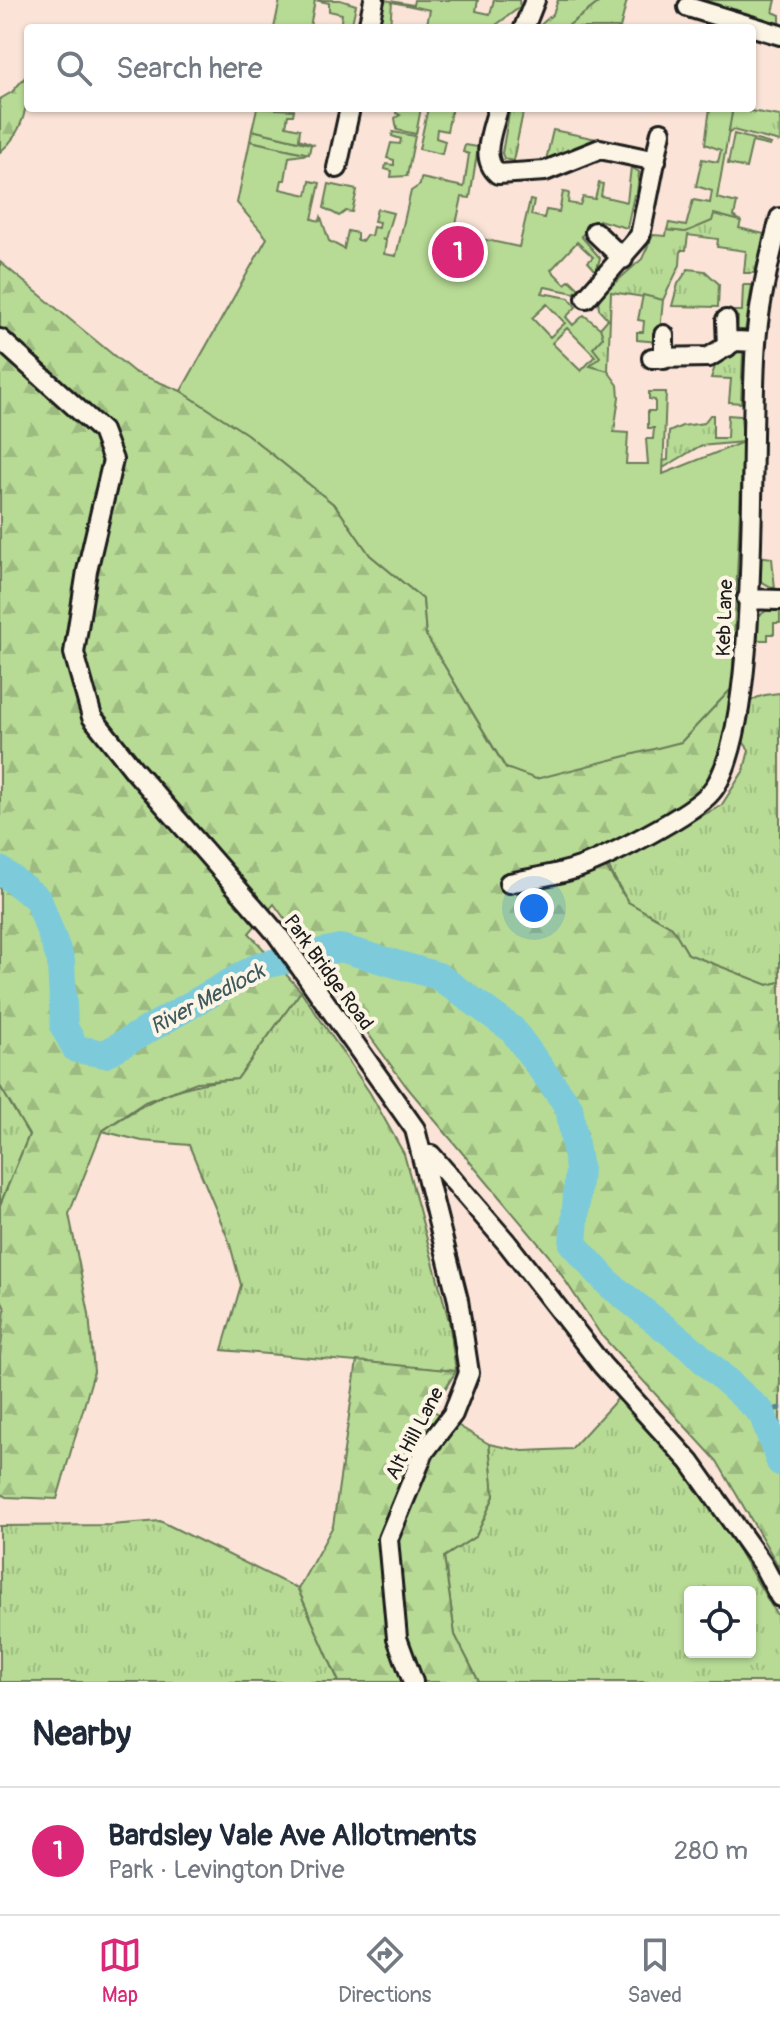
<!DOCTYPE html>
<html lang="en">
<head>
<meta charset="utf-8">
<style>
  :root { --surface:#fff; --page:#f2f2f3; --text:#1f2937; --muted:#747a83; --line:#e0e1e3; --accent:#db2777 }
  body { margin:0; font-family:Pangolin,sans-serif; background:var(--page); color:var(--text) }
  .controls { position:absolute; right:24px; bottom:24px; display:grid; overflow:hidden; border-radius:8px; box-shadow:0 2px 6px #0004 }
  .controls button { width:72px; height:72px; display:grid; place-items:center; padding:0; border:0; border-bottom:2px solid var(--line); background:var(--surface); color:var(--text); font:40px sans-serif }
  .you { position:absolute; left:534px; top:908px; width:28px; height:28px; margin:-20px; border:6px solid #fff; border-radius:50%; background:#1a73e8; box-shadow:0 0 0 12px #1a73e833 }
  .badge { display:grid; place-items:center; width:52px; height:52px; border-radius:50%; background:var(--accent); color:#fff; font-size:26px; font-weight:700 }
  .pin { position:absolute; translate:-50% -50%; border:4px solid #fff; box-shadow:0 2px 8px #0006 }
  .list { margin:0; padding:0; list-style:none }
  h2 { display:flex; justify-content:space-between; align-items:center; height:104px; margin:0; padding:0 32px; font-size:34px }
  h2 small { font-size:26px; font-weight:400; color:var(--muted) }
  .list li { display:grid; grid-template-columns:52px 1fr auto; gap:24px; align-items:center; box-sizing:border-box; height:128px; padding:0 32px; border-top:2px solid var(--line) }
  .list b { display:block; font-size:30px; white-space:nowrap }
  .list p { margin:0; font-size:26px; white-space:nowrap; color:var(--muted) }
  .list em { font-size:26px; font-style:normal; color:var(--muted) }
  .icon { flex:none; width:44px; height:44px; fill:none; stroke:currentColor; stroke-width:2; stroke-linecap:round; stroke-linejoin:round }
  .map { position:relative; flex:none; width:780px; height:1682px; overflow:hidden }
  .search { position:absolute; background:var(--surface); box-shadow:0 2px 6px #0004; left:24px; right:24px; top:24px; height:88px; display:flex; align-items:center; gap:20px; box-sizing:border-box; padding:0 28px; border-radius:8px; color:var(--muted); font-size:30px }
  .sheet { height:232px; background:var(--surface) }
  nav { display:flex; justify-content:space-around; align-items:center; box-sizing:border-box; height:112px; border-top:2px solid var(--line); background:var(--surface); font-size:22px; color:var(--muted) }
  nav a { display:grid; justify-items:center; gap:4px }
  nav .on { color:var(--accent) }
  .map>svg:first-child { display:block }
</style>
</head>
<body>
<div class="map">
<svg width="780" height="1682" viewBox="0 0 780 1682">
  <defs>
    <pattern id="grass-tufts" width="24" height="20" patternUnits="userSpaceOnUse" patternTransform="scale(2)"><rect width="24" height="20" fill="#b7db95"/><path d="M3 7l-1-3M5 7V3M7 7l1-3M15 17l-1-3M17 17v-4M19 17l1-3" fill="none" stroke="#9dbb80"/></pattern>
    <pattern id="forest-firs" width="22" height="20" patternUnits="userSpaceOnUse" patternTransform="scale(2)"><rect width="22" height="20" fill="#b7db95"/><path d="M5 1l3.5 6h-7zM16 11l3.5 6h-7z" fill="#9dbb80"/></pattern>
  </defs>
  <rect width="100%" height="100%" fill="#fbe4d7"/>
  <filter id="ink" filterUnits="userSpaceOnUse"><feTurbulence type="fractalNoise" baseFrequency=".0125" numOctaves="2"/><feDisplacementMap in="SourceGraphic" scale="16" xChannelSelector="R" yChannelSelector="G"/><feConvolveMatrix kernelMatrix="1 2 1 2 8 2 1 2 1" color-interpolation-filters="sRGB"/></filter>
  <g filter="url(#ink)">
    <path fill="url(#grass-tufts)" stroke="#6a7c58" stroke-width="2" fill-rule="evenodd" d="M602,0H627L620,28H565Z
      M704,0H776L773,12L780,15V30L709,5Z
      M510,108H524L513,161L504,159L502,153Z
      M733,108L780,116V142L733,130L727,135Z
      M252,130L311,144L309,154L250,141Z
      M553,130L597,139L546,160Z
      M714,214L741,221L739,228L764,234L755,273H744L746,251L717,247L718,239L688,235L686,250H681L680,265L663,300L611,292L608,371L590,366L599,357L593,348L603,337L600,328L608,319L599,309L598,298L642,259L653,235L666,236L667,230L686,232Z
      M688,269L705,271L719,284L718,307L672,306L678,284Z
      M743,285H752L745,332L737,333L738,317L734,316V311H742Z
      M733,350H743L741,403L729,402L731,379L711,378L717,361Z
      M710,415H713V438H727L728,415L741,416L743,442L700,446L663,468V461L668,460L669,432L682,426L704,423Z
      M759,556L772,558L775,589L760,581Z
      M780,693V982L768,985L688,954L672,927L628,902L606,863L721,806L744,770L749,750L742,740C746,705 742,696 780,693Z
      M301,991L370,1093L404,1154L449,1321L456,1371L222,1350L241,1285L229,1241L189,1145L142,1141L102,1131C150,1099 178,1083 237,1079Z
      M0,1086L29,1135L0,1205Z
      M619,1397L701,1487L777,1615L780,1682H479L455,1635L444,1557L476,1536L494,1496L489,1444L523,1451L571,1449ZM690,1592H750V1652H690Z
      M160,1521L298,1589L339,1682H0V1526L111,1525Z"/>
    <path fill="url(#forest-firs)" stroke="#6a7c58" stroke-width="2" d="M28,74C28,104 25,132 0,152V99L12,92Z
      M0,262L134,372L181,391L247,434L336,506L370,555L423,599L426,635L506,769L681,742L732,688C728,720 727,772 700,794C671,819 629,834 595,850L628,902L672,927L688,954L768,985L780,982V1569L717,1461L601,1335L549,1256L406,1086L274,904L249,933L301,991L237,1079L197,1082L145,1102L102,1131L69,1214L89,1314L94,1372L57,1499L6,1497L0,1493V1356L5,1309L0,1297V1205L29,1135L0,1086Z
      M357,1361L456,1371L432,1410L489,1444L494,1496L476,1536L444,1557L455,1635L479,1682H339L298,1589L333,1526Z"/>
    <path fill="#b7db95" stroke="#6a7c58" stroke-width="2" fill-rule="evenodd" d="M280,0H340L356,5L351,28H340L342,14L329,11V3L315,0L310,27L274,28Z
      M385,0L413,5L414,0H478L476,11L490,14L494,0H519L520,7L492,28H426L430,10L392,2L390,28H379Z
      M558,0H602L565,28H537L553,14Z
      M257,108L294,110L293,115H288L286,126L300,129L299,139L315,145L252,130Z
      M397,108H421L416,134L397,130L395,118L400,115L396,113Z
      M428,108H452L447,131L437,129L436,138L445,141L442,154L419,149Z
      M710,108H729L732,113L717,198L737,203L734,216L741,221L714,214L712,221L686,232L667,230L669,223L686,226L693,200L710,203L712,191L696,186L702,159L718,162L721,150L705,144Z
      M393,132L415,136L407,176L391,177L392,171L385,169L386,164L394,165V160L387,158L391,143L400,144L401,139L392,136Z
      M734,134L771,144L770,146L752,142L746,168L728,164Z
      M250,141L309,154L289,157L285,180H282L280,189L307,195L310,181L320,183L312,219L320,221L321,217L329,241L344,249L348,231L357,233V240L362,241L366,235L371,236L373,227L378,228L379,222L374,221L377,209L393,213L385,239H382L386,241L384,254L396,256L411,191L420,185L421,178L464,187L469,154L463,152L465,145L478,147L470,198L462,197L454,233L519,247L530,200L534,201L531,215L544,218L546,210L559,212L563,192L569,193L568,203L580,205L583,197L595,199L599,183L603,184L601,196L627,202L631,167L639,172L637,195H634L627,228L599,220L581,236L600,258L596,271L588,262L593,257L577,242L551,270L565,284L570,280L579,289L574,293L545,287L542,293L569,298L576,307L566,317L573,325L584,315L600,328L603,337L593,348L600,357L590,366L608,371L618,385L619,397L614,432L628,433L626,464H648L646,439H653L654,428H648V411H655V400L649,399V392H666L663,474L743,442L732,688L681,742L536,779L506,768L426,635L423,599L370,555L336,506L247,434L181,391L267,238L237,203ZM547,304L565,323L550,337L532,318ZM567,328L595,356L581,371L552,343Z
      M329,184L357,190L352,212L346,211L339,216L324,208Z
      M643,295L663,300L659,342L637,340V332H643L644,321L638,320Z
      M766,611H780V623H774V634H768V640H756L757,617Z"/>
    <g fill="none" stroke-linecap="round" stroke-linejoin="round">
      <path stroke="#56858e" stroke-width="5" d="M762,1413L780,1408"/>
      <path stroke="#7dcbda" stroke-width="28" d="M0,870L38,899L61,961L64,1027L76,1049L105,1054L259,966L340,948L438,976L512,1029L569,1107L579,1169L573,1244L610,1285L689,1347L762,1413L780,1462"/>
      <defs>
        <path id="minor" d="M688,7L780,35
          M368,28L374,0
          M524,28L535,0
          M498,108C493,129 479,158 498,174L545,171L600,149L656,161
          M337,168L350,108
          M595,232L623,259
          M586,298L640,236L661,132
          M726,320L727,347
          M0,339L102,431L113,460L87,571L74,653L92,717L134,770L277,934L415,1129L458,1300L469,1373L453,1414L424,1452L388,1539L397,1638L413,1682
          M652,358L709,357L735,341L756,342
          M664,359V335
          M747,599L780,600
          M509,883C532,878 558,875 580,867C608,857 693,814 711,792C763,732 748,434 756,343C759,301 769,259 780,218
          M423,1156L431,1155L507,1243L602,1365L690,1462L763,1565L780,1597"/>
      </defs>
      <use href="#minor" stroke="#1c1c1c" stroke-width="24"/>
      <use href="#minor" stroke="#fcf5e5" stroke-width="18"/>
    </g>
  </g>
  <g text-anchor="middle" stroke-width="8" stroke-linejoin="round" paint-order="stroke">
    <g font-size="20" fill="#1c1c1c" stroke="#fcf5e5">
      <text transform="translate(724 618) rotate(-88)" y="7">Keb Lane</text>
      <text transform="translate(329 972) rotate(54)" y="7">Park Bridge Road</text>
      <text transform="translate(414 1433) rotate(-62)" y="7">Alt Hill Lane</text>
    </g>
    <g font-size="22" font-style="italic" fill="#3e595e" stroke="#fcf5e5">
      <text transform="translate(207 998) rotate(-28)" y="8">River Medlock</text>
    </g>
  </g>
</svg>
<div class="controls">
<button><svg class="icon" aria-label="locate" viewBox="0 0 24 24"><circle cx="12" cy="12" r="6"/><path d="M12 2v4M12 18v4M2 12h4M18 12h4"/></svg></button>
</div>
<div class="you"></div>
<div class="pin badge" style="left:458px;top:252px">1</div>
<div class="search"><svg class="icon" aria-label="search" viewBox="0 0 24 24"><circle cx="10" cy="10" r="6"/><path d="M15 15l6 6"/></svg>Search here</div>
</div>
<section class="sheet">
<h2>Nearby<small></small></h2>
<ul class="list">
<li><span class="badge">1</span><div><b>Bardsley Vale Ave Allotments</b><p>Park · Levington Drive</p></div><em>280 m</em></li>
</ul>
</section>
<nav>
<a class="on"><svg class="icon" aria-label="map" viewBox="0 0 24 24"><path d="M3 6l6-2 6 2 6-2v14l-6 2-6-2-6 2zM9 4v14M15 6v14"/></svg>Map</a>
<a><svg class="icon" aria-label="directions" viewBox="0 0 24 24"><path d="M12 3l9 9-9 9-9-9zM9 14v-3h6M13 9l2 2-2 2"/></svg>Directions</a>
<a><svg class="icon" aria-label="saved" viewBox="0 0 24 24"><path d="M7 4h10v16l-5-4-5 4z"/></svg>Saved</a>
</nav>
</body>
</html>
